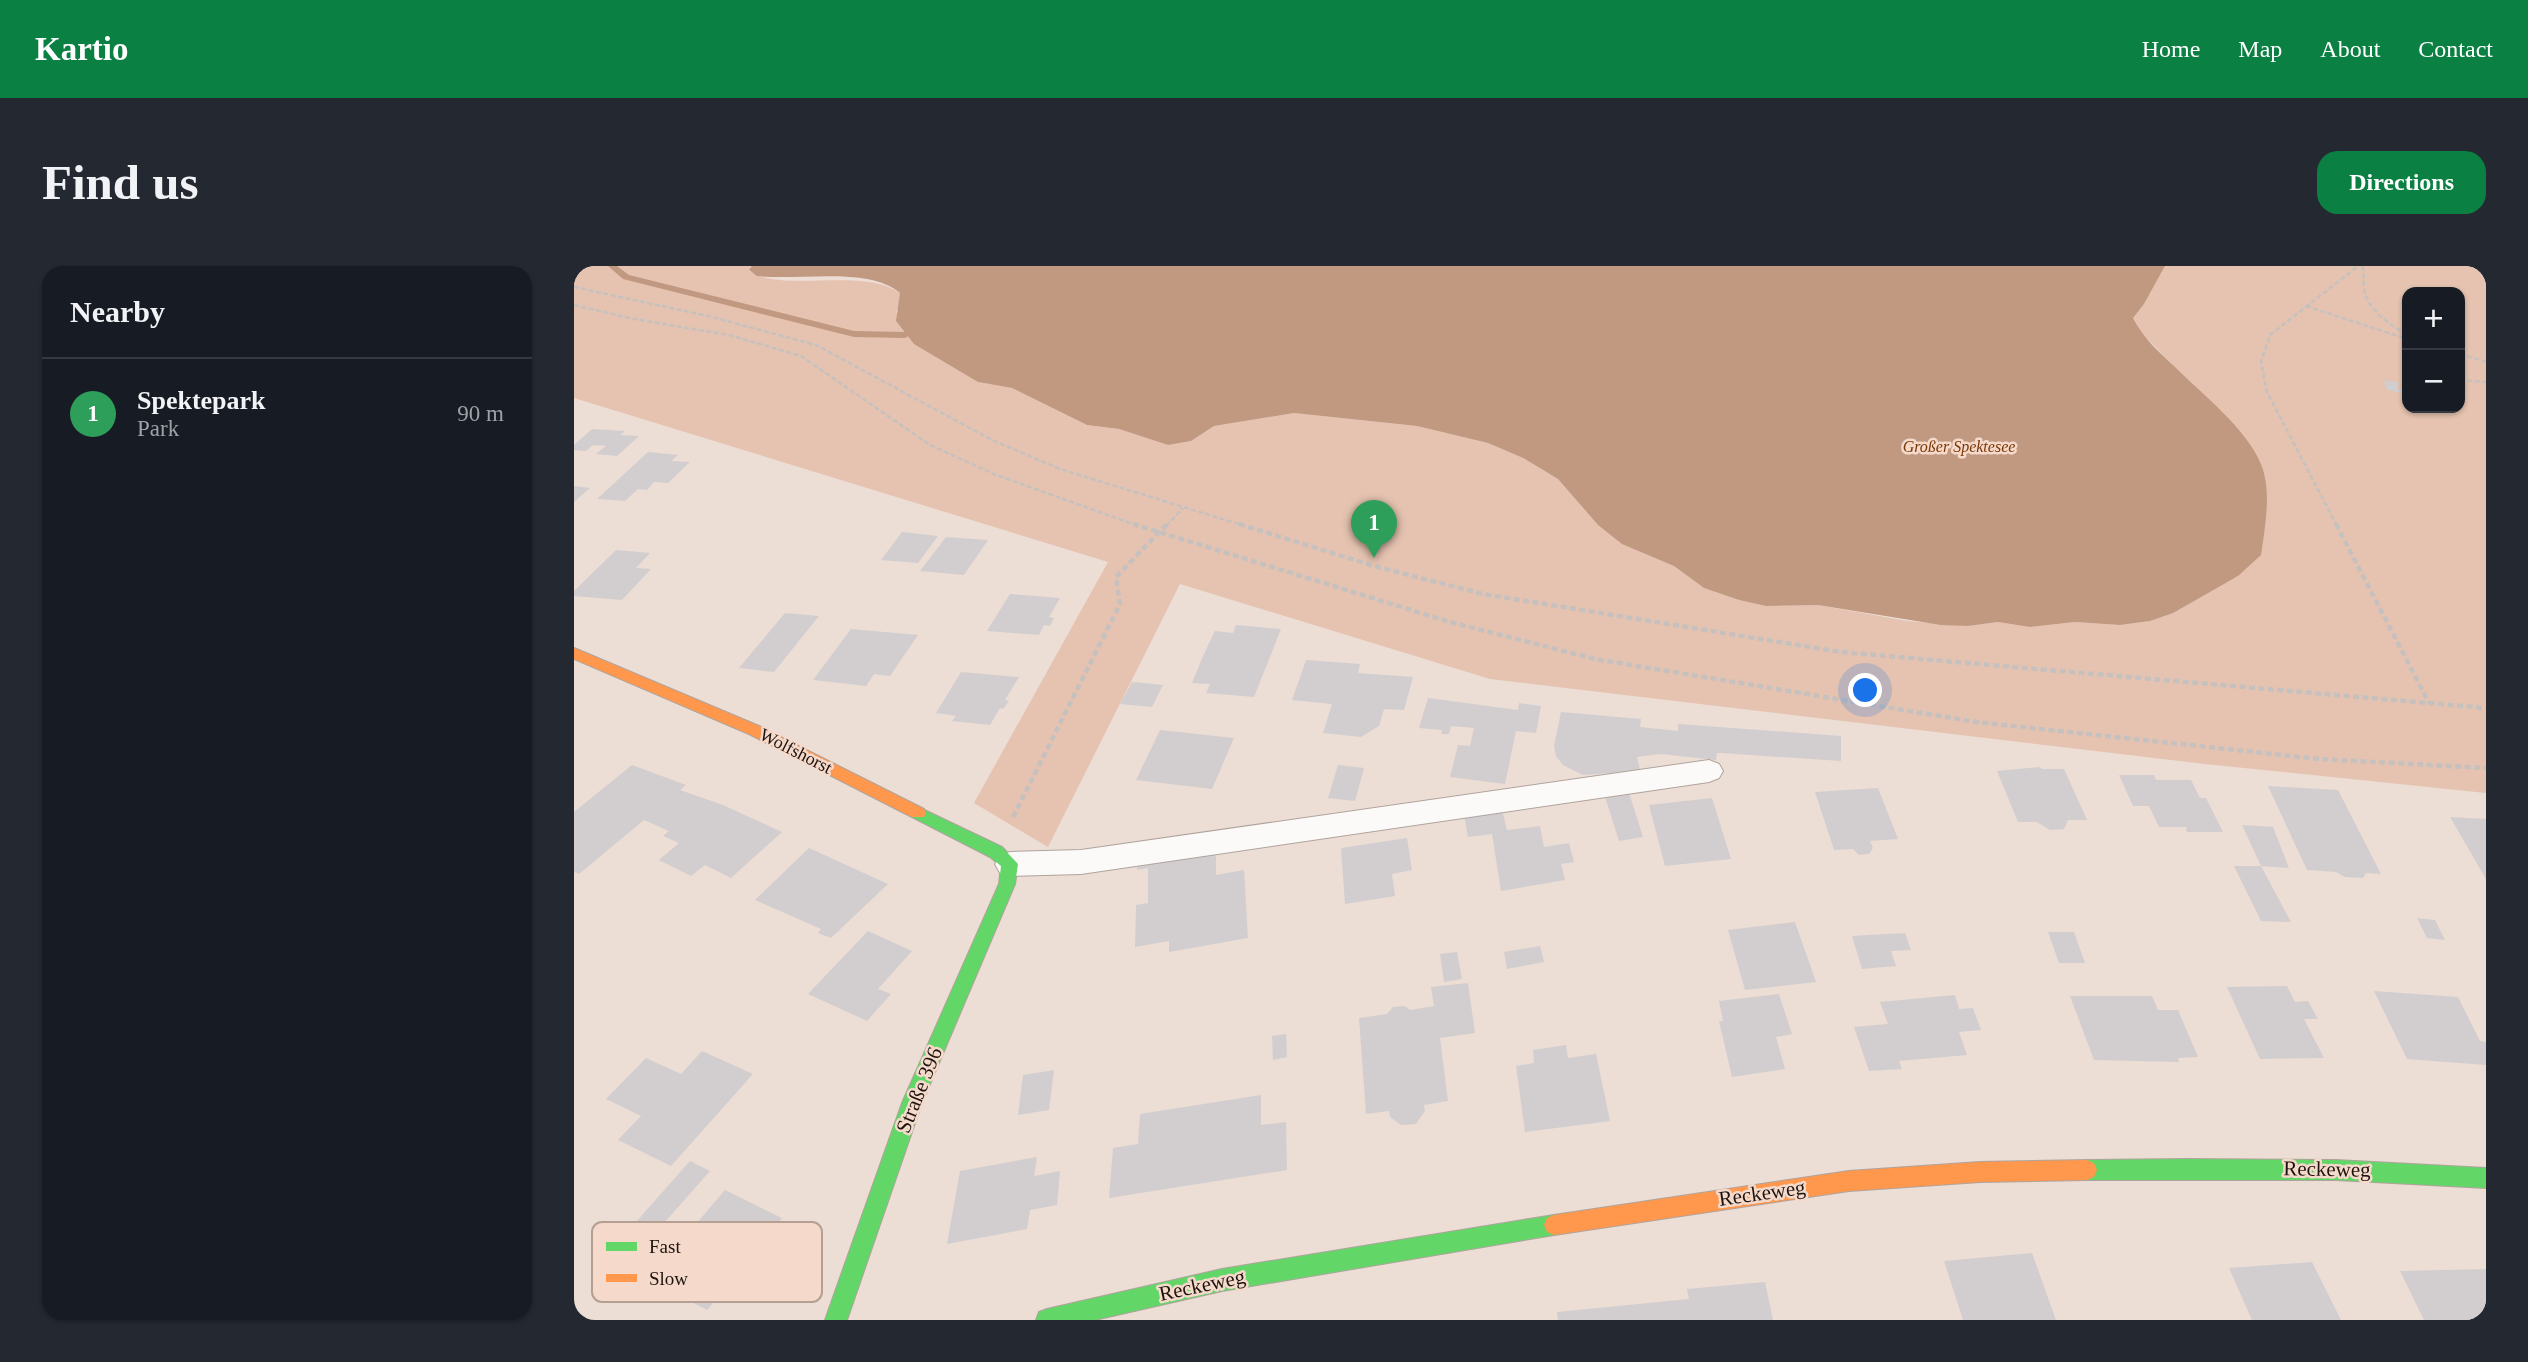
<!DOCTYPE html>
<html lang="en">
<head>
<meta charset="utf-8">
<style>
  :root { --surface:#171b24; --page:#242831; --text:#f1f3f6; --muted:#9ea1a6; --line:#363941; --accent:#0b8043 }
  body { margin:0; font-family:Georgia,serif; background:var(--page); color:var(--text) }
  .controls { position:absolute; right:21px; top:21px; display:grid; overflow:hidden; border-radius:14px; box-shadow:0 2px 5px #0004 }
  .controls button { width:63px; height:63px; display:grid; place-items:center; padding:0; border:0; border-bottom:2px solid var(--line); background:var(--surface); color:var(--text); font:35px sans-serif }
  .you { position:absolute; left:1292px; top:425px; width:24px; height:24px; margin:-18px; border:5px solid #fff; border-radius:50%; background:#1a73e8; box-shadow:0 0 0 10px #1a73e833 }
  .badge { display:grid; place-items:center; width:46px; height:46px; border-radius:50%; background:var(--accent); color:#fff; font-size:23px; font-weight:700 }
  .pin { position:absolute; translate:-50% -58px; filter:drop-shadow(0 2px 4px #0008) }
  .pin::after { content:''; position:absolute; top:37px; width:24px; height:21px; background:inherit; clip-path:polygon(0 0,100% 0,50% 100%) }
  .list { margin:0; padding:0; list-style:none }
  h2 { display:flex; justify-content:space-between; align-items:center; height:91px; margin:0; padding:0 28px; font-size:30px }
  h2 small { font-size:23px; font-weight:400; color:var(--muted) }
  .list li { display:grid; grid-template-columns:46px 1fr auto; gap:21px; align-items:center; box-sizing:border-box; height:112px; padding:0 28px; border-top:2px solid var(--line) }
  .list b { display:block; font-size:26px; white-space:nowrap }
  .list p { margin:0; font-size:23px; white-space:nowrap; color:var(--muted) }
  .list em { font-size:23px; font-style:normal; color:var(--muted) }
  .map { position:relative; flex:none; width:1912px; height:1054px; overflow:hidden; border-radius:21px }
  header { display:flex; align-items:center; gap:42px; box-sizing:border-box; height:98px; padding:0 35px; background:var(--accent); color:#fff }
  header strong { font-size:33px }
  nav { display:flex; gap:38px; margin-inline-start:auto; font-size:24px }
  .intro { display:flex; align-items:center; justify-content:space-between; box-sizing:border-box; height:168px; padding:0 42px }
  h1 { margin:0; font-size:49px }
  .button { padding:18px 32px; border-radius:21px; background:var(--accent); color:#fff; font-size:24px; font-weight:700 }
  main { display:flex; gap:42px; padding:0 42px }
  aside { flex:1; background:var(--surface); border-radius:21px; box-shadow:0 2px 5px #0004 }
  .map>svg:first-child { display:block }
</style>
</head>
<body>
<header>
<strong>Kartio</strong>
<nav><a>Home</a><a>Map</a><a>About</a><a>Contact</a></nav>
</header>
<div class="intro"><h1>Find us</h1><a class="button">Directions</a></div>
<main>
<aside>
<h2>Nearby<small></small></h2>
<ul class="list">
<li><span class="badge" style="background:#2e9e5b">1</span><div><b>Spektepark</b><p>Park</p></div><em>90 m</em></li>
</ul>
</aside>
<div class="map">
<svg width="1912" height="1054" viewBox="0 0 1912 1054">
  <rect width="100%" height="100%" fill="#ecddd5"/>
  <path fill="#e5c3b0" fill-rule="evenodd" d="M0,0H178L175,5C211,28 287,0 326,27L327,36L322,46L404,116L438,122L513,159L545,163L594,179L617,175L640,160L720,147L843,160L914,177L949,192L984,213L1024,259L1100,300L1130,322L1165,334L1192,340L1244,339L1333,355L1394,360L1424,356L1456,361L1501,356L1546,359L1576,355L1599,346L1664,310L1690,212L1687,198L1677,181L1564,63L1559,51L1570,38L1591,0H1912V527L1631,498L916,413L606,318L474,581L400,537L534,296L0,132ZM1833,26H1886V142H1833Z"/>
  <path fill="#c19880" d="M178,0H1591L1570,38L1559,52C1569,72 1585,86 1601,101C1628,128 1672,162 1687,198C1698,226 1691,260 1687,289L1664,310L1599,347L1576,355L1546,359L1501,356L1456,361L1424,356L1394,360L1367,359L1244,339L1192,340L1165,334L1130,322L1100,300L1048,278L1024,259L984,213L949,192L914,177L843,160L720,147L640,160L617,175L594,179L545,163L513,159L438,122L404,116L340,78L322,55L326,27C295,0 223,15 183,10L175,4Z"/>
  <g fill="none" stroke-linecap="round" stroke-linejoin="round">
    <path fill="#c19880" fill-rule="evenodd" d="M34,0H43L55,9L280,65L331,66L336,69L331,72L280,71L49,13Z"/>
  </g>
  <path fill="#d2cecf" d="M1810,114L1825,117L1823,123L1833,125V128L1813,124Z
    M18,163L51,165L46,169L65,170L43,190L22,188L32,180L19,179L12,185L0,184V179Z
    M74,186L104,189L97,195L116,196L94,217L80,216L73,224L64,223L51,235L23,233Z
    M0,220L16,222L0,236Z
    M328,266L364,270L344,297L307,294Z
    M372,271L414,274L390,309L346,305Z
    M42,284L76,287L62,302L77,303L48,334L0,330V325Z
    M436,328L486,332L475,351L480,352L476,360L470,359L465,369L413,365Z
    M211,347L245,350L200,406L165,402Z
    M662,359L707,363L680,431L632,427L636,418L618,417L629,390L641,365L659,367Z
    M277,363L344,369L316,410L300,408L292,420L239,414Z
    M732,394L786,398L784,407L839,411L830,444L810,443L805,460L787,471L749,467L758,438L718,434Z
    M387,406L445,411L431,434L435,435L429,443L426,442L416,459L378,455L382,450L362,447Z
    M558,416L589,419L578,441L546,438Z
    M854,432L944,444L945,437L967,440L962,467L942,465L931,518L876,511L884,479L896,480L900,462L877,460L875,468H867L868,464L845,462Z
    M987,446L1067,453L1066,461L1104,465V458L1267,470V495L1148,487H1143L1142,494L1087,488L1063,491L1066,505L1009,509L989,499L982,490L980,480Z
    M586,464L660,472L638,523L562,514Z
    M58,499L112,519L106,524L149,539L208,566L157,612L131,599L117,610L85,594L105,577L89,570L95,565L70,554L5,608L0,606V546Z
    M764,499L790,502L781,535L754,532Z
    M1466,501L1468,503H1490L1513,554H1494L1490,563L1476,564L1463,556H1444L1423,505Z
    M1545,509H1580L1582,514H1617L1626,532H1632L1649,566H1613L1612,561H1585L1575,540H1559Z
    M1694,520L1764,524L1807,608L1792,607L1789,612L1771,611L1762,606L1733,604Z
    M1304,522L1324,573L1296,575L1299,582L1295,588L1285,589L1279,583L1260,584L1241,526Z
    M1055,527L1069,571L1045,575L1031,531Z
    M1138,532L1157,593L1091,600L1075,539Z
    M928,544L933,564L966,560L970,581L995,577L1000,596L987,598L991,614L927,625L918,568L894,571L890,549Z
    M1876,551L1912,553V613Z
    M1668,559L1699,561L1715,602L1687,600L1717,656L1687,655L1660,600H1687Z
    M833,572L838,604L818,608L821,630L771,638L767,582Z
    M235,582L314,618L257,672L244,667L247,663L181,634Z
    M642,586V609L670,604L674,672L595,686V675L561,681L562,639L574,637V602L563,604V600Z
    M1843,652L1861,654L1871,674L1853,672Z
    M1221,656L1242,716L1171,724L1154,664Z
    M294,665L338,685L304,723L317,728L293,755L234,728Z
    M1474,666H1500L1511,697H1485Z
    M1331,667L1337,684L1317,685L1322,700L1288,703L1278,670Z
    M966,680L970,696L933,703L930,686Z
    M883,686L888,713L870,716L866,688Z
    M894,717L901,767L866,772L874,835L850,839L851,845L842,858L827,859L816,851L815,845L792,848L785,752L813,748L819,741L831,740L836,744L860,740L857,721Z
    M1713,720L1721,736L1734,735L1744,753H1730L1750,792L1686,793L1653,721Z
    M1800,725L1884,731L1906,775L1912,776V799L1833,793Z
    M1205,728L1218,768L1202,771L1211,803L1158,811L1145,755H1149L1145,735Z
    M1381,729L1385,743L1399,742L1407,764L1385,766L1393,789L1325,795L1328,803L1295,805L1280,761L1314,758L1306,736Z
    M1496,730H1578L1584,744H1604L1624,791L1604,792L1605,796L1520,794Z
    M712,768L713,791L699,794L698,770Z
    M992,779L994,792L1022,788L1036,855L951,866L942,800L960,797L959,784Z
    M128,785L179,808L97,900L44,874L67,850L32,833L72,792L107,808Z
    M480,804L475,844L444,849L449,809Z
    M687,829V859L712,856L713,904L535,932L539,882L564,878L566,848Z
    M463,891L460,910L486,905L483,939L456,944L453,963L373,978L386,905Z
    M116,895L136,905L82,966L62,956Z
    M151,924L208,952L161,1016L158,1015L133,1044L74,1014Z
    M1458,987L1482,1054H1389L1370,995Z
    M1738,996L1767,1054H1678L1655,1002Z
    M1912,1003V1054H1850L1826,1005Z
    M1191,1016L1199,1054H984L983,1046L1115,1033L1113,1023Z"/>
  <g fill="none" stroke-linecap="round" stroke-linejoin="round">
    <defs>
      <path id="lane" d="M1135,494L1145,498L1149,505L1145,512L1135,516L507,608L436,610L426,607L421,598L426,589L436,586L507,584Z"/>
      <path id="fast" d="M344,541L428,581L444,598L441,618L348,837L273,1054H251L328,837L425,618L427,600L416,591L338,551L336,547L338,543Z
        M1613,893L1762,894L1912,902V922L1762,914H1513L1506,911L1503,904L1506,897L1513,894Z
        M980,949L987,952L990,959L987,966L980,969L648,1025L521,1054H462L465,1046L473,1043L648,1003Z"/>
      <path id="slow" d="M0,382L185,460L350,543L352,547L350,551H338L175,468L0,393Z
        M1513,894L1520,897L1523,904L1520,911L1513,914L1406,916L1275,925L980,969L973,966L970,959L973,952L980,949L1275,905L1406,896Z"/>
    </defs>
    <use href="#lane" stroke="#afa49d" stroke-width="2"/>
    <use href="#fast" stroke="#afa49d" stroke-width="2"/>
    <use href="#slow" stroke="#afa49d" stroke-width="2"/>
    <path stroke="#c6c1be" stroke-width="2.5" stroke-dasharray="5 2.5" stroke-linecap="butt" d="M1788,0C1791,8 1789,14 1790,23C1793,44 1817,59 1833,69
      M0,21L134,50L242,79L418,174L486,203L671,260
      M0,39L60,53L155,69L227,90L356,179L420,208L564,260
      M1732,40L1833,73
      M1886,88L1912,96
      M1886,114L1912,116
      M592,260L609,242
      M1763,260L1693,126L1687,96L1696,69L1784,0"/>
    <path stroke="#c6c1be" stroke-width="4.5" stroke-dasharray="6 3.5" stroke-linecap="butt" d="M559,258L876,356L1021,393L1402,456L1745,493L1912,502
      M665,258L800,300L909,328L1267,386L1912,442
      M1762,258L1855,437
      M439,551L546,338L542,311L593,258"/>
    <use href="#lane" fill="#fcfaf9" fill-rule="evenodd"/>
    <use href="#fast" fill="#63d668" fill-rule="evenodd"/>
    <use href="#slow" fill="#ff974d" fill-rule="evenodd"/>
  </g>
  <g text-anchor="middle" stroke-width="5" stroke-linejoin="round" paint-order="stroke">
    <g font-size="16" font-style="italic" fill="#7a3704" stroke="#f5dacc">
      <text x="1385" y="186">Großer Spektesee</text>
    </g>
    <g font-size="18" fill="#1d140f" stroke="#f5dacc">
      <text transform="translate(222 485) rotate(27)" y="6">Wolfshorst</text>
    </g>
    <g font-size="21" fill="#1d140f" stroke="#f5dacc">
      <text transform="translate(345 824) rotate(-68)" y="7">Straße 396</text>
      <text transform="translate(1753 903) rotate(1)" y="7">Reckeweg</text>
      <text transform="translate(1188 927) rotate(-8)" y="7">Reckeweg</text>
      <text transform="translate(628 1019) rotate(-12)" y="7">Reckeweg</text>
    </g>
  </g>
  <rect x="18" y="956" width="230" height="80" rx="10" fill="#f5dacc" stroke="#b49f93" stroke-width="2"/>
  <rect x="32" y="976" width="31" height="9" fill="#63d668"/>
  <rect x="32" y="1008" width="31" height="8" fill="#ff974d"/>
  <g font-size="19" fill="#1d140f">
    <text x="75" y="987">Fast</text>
    <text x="75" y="1019">Slow</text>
  </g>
</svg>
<div class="controls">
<button>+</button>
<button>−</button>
</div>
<div class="you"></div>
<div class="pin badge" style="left:800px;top:292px;background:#2e9e5b">1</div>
</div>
</main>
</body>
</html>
